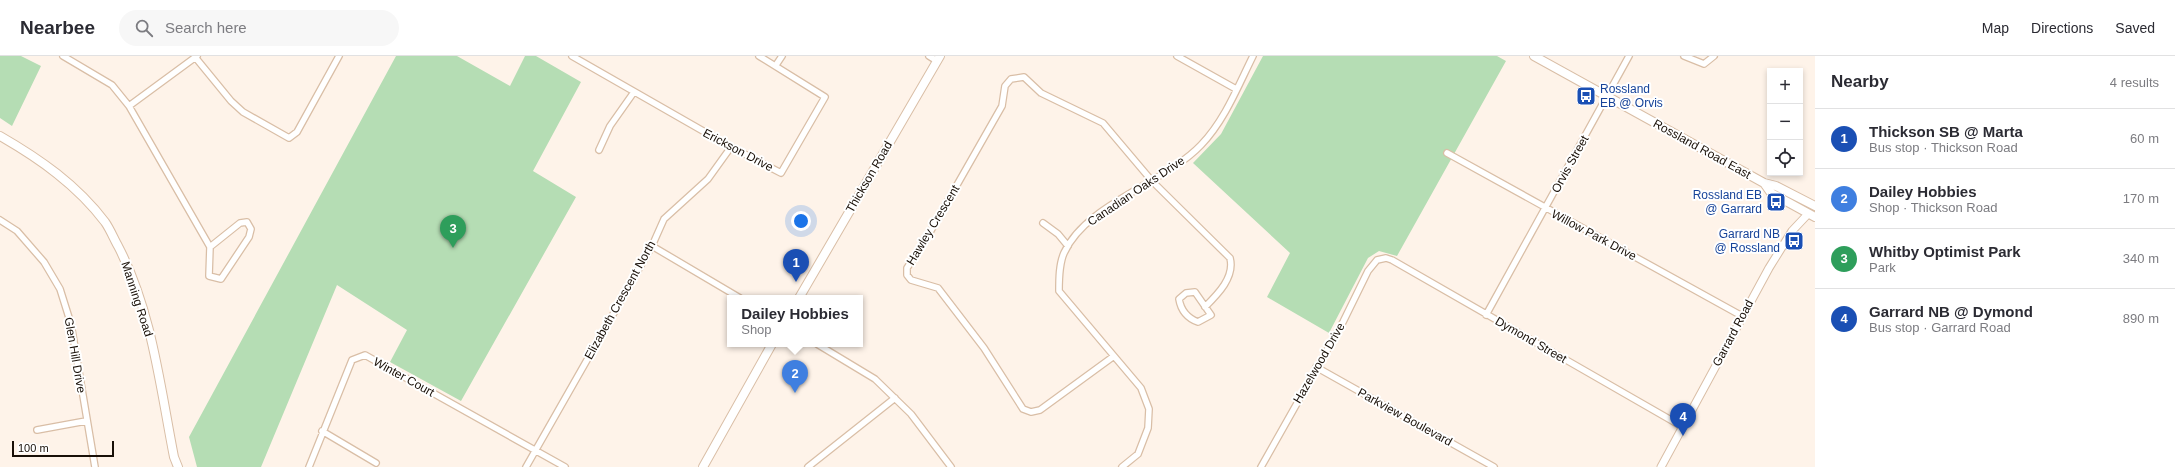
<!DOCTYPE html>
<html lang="en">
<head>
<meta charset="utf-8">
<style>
  :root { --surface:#fff; --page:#f7f7f7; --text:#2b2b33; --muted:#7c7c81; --line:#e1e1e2; --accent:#c23564 }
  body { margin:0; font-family:Arial,sans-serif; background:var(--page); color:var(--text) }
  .controls { position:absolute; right:12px; top:12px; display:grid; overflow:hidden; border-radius:0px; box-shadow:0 2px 6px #0003 }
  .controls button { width:36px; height:36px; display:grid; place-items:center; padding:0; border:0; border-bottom:1px solid var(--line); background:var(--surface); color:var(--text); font:20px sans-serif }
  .scale { position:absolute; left:12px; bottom:10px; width:102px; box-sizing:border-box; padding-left:4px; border:2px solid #180f07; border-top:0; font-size:11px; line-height:14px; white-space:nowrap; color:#180f07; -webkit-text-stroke:3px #fff; paint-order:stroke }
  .you { position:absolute; left:801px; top:165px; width:14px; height:14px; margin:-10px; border:3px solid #fff; border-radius:50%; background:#1a73e8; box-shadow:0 0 0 6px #1a73e833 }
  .badge { display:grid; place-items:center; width:26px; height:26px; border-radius:50%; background:var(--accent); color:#fff; font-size:13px; font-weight:700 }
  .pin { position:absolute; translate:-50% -33px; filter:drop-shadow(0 1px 2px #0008) }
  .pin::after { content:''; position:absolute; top:21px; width:14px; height:12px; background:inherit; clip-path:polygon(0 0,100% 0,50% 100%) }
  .popup { position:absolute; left:727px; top:239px; width:136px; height:52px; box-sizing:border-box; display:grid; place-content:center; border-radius:0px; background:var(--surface); filter:drop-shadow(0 1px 3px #0005); font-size:13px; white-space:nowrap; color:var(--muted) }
  .popup b { font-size:15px; color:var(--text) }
  .popup::after { content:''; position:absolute; left:50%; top:100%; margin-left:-8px; border:8px solid transparent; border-top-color:var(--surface) }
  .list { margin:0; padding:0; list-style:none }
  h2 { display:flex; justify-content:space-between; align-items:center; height:52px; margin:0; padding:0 16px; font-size:17px }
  h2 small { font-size:13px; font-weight:400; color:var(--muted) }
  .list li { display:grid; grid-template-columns:26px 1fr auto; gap:12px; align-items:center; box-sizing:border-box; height:60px; padding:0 16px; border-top:1px solid var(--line) }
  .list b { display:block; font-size:15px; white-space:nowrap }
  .list p { margin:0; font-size:13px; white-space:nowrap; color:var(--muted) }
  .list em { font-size:13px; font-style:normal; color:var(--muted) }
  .icon { flex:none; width:22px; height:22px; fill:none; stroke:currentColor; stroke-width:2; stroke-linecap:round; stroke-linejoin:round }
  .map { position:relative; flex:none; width:1815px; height:411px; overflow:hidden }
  header { display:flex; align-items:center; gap:24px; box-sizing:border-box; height:56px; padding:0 20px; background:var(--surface); border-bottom:1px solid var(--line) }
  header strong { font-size:19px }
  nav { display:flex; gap:22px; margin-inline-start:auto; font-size:14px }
  .search { width:280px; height:36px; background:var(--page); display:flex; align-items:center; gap:10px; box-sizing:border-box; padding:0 14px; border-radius:22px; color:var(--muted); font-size:15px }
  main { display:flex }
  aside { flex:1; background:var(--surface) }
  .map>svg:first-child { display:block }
</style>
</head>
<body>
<header>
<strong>Nearbee</strong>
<div class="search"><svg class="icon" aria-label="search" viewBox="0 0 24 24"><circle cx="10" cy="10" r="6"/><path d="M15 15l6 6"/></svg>Search here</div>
<nav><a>Map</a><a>Directions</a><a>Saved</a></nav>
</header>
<main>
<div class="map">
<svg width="1815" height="411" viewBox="0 0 1815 411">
  <rect width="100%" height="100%" fill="#fef3e9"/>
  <path fill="#b5ddb4" d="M0,0H21L41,10L12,70L0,62Z
    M396,0H457L510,30L525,0H536L581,26L533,115L576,141L461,345L390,306L407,274L337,229L261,411H197L189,381Z
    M1263,0H1497L1506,5L1397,200L1379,195L1368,202L1329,277L1267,241L1290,197L1193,107L1221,78Z"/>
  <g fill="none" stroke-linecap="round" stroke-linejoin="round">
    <defs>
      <path id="minor" d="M63,0L112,29L129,50L210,191L209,220L221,223L249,181L251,173L247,166L240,167L210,191
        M572,0L731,91L781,117L825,41L759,0
        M929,0L937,5
        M1177,0L1236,33
        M1684,0L1704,8L1714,0
        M195,1L231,45L243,56L289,82L297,76L339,0
        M776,9L782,0
        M129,50L197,0
        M599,94L610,70L634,36
        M1447,97L1742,260
        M0,164L17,175L44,206L60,233L71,268L95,411
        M1043,167L1058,178L1068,190
        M652,190L740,242
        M1195,236L1211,259L1198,266C1187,262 1181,255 1179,243L1186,237Z
        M1486,259L1629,0
        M817,288L875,323L911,358L951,411
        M1114,300L1040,354L1031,356L1023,353L984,292L938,232L911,224L907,219V212L925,185L1002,50L1005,30L1011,23L1024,21L1041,37L1103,67L1152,125L1230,202C1235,221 1218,238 1205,251
        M1316,311L1494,411
        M37,374L86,365
        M322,375L376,407
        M309,411L352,304L365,299L565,411
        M526,411L652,190L664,163L708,123L731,91
        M808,411L895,342
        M1122,411L1138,398L1148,372L1149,353L1141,332L1059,235C1059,223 1059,208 1064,197C1086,148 1165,127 1201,89C1225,64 1238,30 1253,0
        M1261,411L1343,266L1368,215L1377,204L1386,202L1392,204L1683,371"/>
      <path id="tertiary" d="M1661,411L1769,212L1792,175L1808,158"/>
      <path id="secondary" d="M1534,0L1764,127L1776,130L1815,150
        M0,80C40,103 77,129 105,166C110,173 114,183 118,190C152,255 160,330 174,401L178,411
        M1764,127L1771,137L1815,161
        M799,242L940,0
        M703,411L772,288"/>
    </defs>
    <use href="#minor" stroke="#d9bea6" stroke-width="8"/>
    <use href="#tertiary" stroke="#d9bea6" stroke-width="9"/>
    <use href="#secondary" stroke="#d9bea6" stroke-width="10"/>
    <use href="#minor" stroke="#fff" stroke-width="5.5"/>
    <use href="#tertiary" stroke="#fff" stroke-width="7"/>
    <use href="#secondary" stroke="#fff" stroke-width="8"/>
  </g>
  <defs>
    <symbol id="bus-square" viewBox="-11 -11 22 22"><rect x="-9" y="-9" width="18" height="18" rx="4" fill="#1a4fb4" stroke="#fff"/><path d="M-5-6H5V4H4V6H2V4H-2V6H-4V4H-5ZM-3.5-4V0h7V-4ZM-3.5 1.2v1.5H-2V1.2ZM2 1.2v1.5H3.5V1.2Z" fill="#fff"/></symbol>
  </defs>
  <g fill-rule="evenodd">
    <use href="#bus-square" x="1575" y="29" width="22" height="22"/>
    <use href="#bus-square" x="1765" y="135" width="22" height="22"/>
    <use href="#bus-square" x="1783" y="174" width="22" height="22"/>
  </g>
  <g text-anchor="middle" stroke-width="4" stroke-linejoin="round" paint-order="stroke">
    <g font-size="12" fill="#164399" stroke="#fff" text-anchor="end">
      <text x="1600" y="37" text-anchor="start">Rossland<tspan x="1600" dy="14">EB @ Orvis</tspan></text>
      <text x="1762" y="143">Rossland EB<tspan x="1762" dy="14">@ Garrard</tspan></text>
      <text x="1780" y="182">Garrard NB<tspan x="1780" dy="14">@ Rossland</tspan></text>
    </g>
    <g font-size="12" fill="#180f07" stroke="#fff">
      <text transform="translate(1702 93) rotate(29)" y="4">Rossland Road East</text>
      <text transform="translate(738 94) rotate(28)" y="4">Erickson Drive</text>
      <text transform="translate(1570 108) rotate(-61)" y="4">Orvis Street</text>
      <text transform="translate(869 121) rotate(-60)" y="4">Thickson Road</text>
      <text transform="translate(1136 135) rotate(-34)" y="4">Canadian Oaks Drive</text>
      <text transform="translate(933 169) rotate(-59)" y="4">Hawley Crescent</text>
      <text transform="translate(1594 179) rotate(28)" y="4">Willow Park Drive</text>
      <text transform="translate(137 243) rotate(72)" y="4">Manning Road</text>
      <text transform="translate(620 244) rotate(-61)" y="4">Elizabeth Crescent North</text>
      <text transform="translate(1733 277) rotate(-62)" y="4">Garrard Road</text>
      <text transform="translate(1531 284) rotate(30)" y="4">Dymond Street</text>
      <text transform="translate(75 299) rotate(80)" y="4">Glen Hill Drive</text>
      <text transform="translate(1319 307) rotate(-60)" y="4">Hazelwood Drive</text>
      <text transform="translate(404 321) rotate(29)" y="4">Winter Court</text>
      <text transform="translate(1405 361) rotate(29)" y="4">Parkview Boulevard</text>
    </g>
  </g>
</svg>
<div class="controls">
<button>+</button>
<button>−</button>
<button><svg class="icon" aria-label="locate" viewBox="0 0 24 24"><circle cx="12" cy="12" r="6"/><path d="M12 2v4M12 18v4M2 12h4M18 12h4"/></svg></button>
</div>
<div class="scale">100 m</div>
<div class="you"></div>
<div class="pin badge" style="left:796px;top:226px;background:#1a4fb4">1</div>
<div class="pin badge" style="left:795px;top:337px;background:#3f7fe0">2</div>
<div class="popup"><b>Dailey Hobbies</b>Shop</div>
<div class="pin badge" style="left:453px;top:192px;background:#2e9e5b">3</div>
<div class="pin badge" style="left:1683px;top:380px;background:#1a4fb4">4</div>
</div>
<aside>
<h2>Nearby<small>4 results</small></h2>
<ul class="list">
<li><span class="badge" style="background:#1a4fb4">1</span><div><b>Thickson SB @ Marta</b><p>Bus stop · Thickson Road</p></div><em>60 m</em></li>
<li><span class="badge" style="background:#3f7fe0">2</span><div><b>Dailey Hobbies</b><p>Shop · Thickson Road</p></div><em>170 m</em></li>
<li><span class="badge" style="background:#2e9e5b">3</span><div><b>Whitby Optimist Park</b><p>Park</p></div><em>340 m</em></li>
<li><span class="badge" style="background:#1a4fb4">4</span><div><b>Garrard NB @ Dymond</b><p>Bus stop · Garrard Road</p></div><em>890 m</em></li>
</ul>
</aside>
</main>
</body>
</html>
